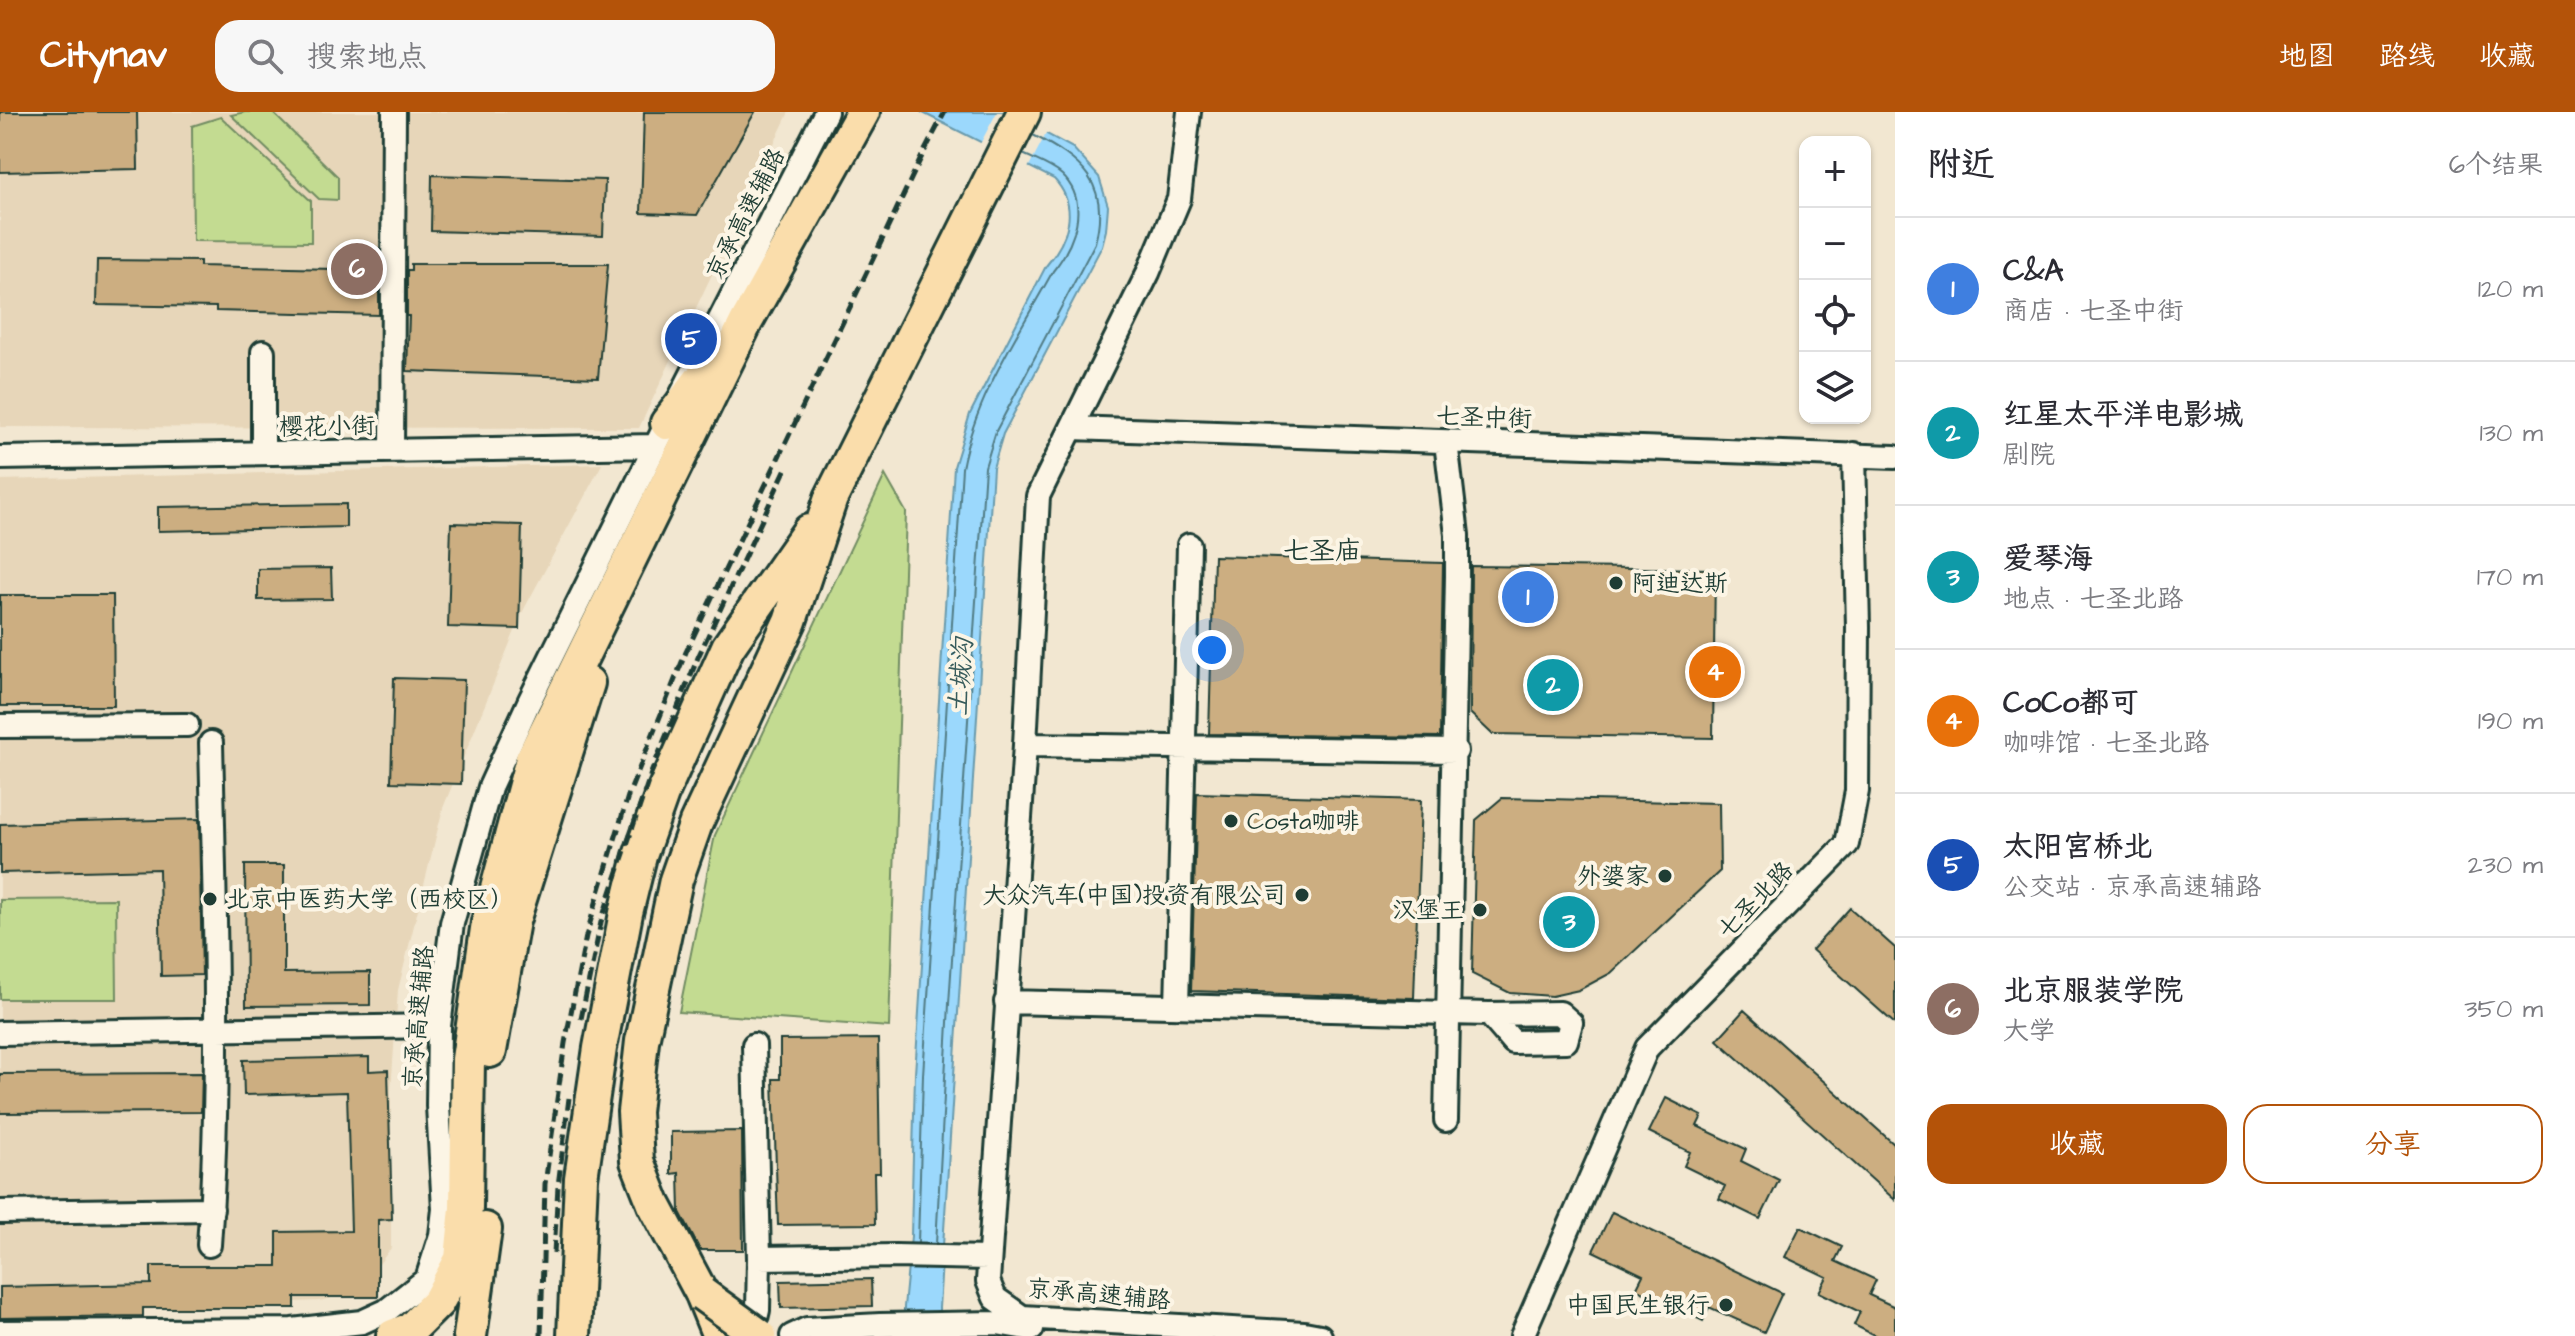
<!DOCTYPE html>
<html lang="zh">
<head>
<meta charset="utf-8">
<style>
  :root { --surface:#fff; --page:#f7f7f7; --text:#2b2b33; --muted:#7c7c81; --line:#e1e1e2; --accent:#b45309 }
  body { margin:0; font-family:"Architects Daughter","LXGW WenKai TC",sans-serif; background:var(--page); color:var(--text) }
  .controls { position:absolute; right:24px; top:24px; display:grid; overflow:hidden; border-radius:16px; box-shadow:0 2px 6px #0004 }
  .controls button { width:72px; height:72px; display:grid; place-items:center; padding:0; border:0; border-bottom:2px solid var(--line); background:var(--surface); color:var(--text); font:40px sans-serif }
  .you { position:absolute; left:1212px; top:538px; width:28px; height:28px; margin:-20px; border:6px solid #fff; border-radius:50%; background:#1a73e8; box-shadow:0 0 0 12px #1a73e833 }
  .badge { display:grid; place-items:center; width:52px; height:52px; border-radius:50%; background:var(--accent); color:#fff; font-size:26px; font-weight:700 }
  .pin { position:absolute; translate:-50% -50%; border:4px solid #fff; box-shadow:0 2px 8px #0006 }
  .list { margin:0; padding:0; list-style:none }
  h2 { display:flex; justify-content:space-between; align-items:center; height:104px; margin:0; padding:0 32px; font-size:34px }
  h2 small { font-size:26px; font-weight:400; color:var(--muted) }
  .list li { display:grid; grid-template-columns:52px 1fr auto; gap:24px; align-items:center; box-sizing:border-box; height:144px; padding:0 32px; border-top:2px solid var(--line) }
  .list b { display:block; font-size:30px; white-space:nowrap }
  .list p { margin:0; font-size:26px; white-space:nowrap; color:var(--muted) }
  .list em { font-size:26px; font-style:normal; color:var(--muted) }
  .actions { display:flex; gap:16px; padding:24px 32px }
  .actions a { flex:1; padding:18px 0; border:2px solid var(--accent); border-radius:24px; text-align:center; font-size:28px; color:var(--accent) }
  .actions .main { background:var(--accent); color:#fff }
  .icon { flex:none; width:44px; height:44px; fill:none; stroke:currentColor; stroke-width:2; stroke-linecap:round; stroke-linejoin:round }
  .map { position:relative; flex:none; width:1895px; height:1224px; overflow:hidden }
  header { display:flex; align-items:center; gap:48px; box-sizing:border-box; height:112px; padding:0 40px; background:var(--accent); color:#fff }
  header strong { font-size:38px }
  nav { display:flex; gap:44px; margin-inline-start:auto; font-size:28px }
  .search { width:560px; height:72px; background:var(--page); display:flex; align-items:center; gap:20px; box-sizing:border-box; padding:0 28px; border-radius:24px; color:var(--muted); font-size:30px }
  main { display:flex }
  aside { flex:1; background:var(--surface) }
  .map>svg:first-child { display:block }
</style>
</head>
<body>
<header>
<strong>Citynav</strong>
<div class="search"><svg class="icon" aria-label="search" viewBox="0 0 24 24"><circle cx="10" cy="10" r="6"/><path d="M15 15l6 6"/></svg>搜索地点</div>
<nav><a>地图</a><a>路线</a><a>收藏</a></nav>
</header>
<main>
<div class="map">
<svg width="1895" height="1224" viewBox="0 0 1895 1224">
  <rect width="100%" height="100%" fill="#f2e7d1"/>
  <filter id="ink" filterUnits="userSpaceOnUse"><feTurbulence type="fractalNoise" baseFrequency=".0125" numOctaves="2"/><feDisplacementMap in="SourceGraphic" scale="16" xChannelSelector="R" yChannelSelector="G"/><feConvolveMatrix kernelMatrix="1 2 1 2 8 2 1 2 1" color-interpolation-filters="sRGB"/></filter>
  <g filter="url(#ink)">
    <path fill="#e7d6b9" d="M0,0H789L639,316L0,315Z
      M602,352L523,499L443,696L398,878L391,979V1136L368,1167L353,1181L319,1189L0,1201V368Z"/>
    <path fill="#c3db91" stroke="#718c62" stroke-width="2" d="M245,0H272L338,65V88L319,87L231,3Z
      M221,5L311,89V130L193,129L192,14Z
      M885,363L906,400L889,915L679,900L715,723Z
      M116,787L117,887H0V788Z"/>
    <path fill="#9bd8fc" stroke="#699aac" stroke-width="2" d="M921,0H1006L1073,36L1099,65L1108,94L1106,118L1102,134L1003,322L993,356L939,1196V1224H904V1195L911,1124L915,962L954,355L970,302L1046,154C1068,128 1080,95 1054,67Z"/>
    <path fill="#f2e7d1" d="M997,0H1015L1048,18L1027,58L980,32Z"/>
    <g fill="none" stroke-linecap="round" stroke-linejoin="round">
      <path stroke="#517b84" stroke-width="2" d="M918,1131L923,963L962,356C975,286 1019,221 1053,159C1074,133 1091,91 1062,63C1052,54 1035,48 1023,42
        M936,1132L949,892L985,355L996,319L1095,131C1111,71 1081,48 1033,23"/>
    </g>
    <path fill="#ccae81" stroke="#1f3d34" stroke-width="2" d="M0,0H137L138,57L0,60Z
      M644,0H755L697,103L641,101Z
      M432,63L605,68L603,124L431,119Z
      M97,148L200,149V154L379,158V203L216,199V195L96,193Z
      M411,152H608L598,266L407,259L409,204H407V158H411Z
      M346,392V415L158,419V395Z
      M451,411L522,413L519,517L448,515Z
      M1214,444L1443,451L1440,625L1209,622Z
      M1471,454L1715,457L1713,626L1492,622L1470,601Z
      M331,456L332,487L258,488V457Z
      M0,483H113L114,594H0Z
      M394,566L464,568L461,672L391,670Z
      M1197,681L1421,688L1414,886L1191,879Z
      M1502,686L1719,691L1720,759L1611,861L1579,878L1552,884L1510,881L1472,862L1476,708Z
      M199,707L202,863L161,864L159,757L0,761V712Z
      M245,753H284V861L370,860V893L246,894Z
      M1850,796L1895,836V912L1812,838Z
      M1744,898L1895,1033V1088L1717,928Z
      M878,927L880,1061H874L875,1112L778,1113L773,967H780V928Z
      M369,945V959L388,958L392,1107L378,1108V1185H295V1196H143V1204L0,1206V1175L151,1172V1154H277V1120L351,1119L347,980L244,983L243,948Z
      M202,961L201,1000L0,1001V962Z
      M1666,986L1702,1004L1697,1014L1746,1037L1741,1049L1779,1068L1760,1107L1719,1087L1725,1074L1684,1054L1690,1040L1649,1020Z
      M742,1019L743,1138H700L680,1100L679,1061L671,1062V1020Z
      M1612,1100L1782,1181L1764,1220L1709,1195L1703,1209L1636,1177L1643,1163L1593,1139Z
      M1800,1115L1842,1135L1835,1149L1876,1168L1869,1183L1895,1195V1224H1876L1854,1213L1860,1200L1819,1180L1827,1165L1785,1145Z
      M871,1167L872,1194L781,1196L780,1169Z"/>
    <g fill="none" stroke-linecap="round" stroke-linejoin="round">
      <defs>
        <path id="minor" d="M1189,0L1179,87L1148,161L1038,384L1025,633L988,1169L995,1186L1022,1205L1304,1221L1320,1224
          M1072,316L1895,345
          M1446,330L1457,423V464L1446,1008
          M392,339L394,0
          M263,341V240
          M0,346L656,334
          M0,614L187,613
          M1025,633L1456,639
          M1006,890L1489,902L1513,930L1566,929L1571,911L1560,901L1489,902
          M1177,894L1189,433
          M0,921L439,914
          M0,1100L212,1097
          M209,1133C221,966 215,799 211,631
          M759,1146L895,1144L988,1146
          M0,1220L292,1218L362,1210L386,1199L427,1167L441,1123L444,1097L438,994L439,914L452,811L490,675L529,590L667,311L826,0
          M752,1224L758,1198L759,1146L754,933
          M792,1224L807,1217L880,1213L997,1211L1032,1217
          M1522,1224L1647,936L1847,732L1857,679L1858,515L1854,342"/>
        <path id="highway" d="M667,311L704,263
          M490,939L513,809L588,571
          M393,1224L411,1217L438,1190L461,1147L466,1096L468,947L488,810L532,647L746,210L863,0
          M470,1224L485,1117
          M574,1224L581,1066L600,936L626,801L640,744L662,682L728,535L809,419
          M719,1224L702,1182L654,1092L637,1049L634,1000L642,929L676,768L696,711L790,509L831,386L1024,0"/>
      </defs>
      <use href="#minor" stroke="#1f3d34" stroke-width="28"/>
      <use href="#highway" stroke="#1f3d34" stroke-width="38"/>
      <use href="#minor" stroke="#fcf5e5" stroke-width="22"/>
      <use href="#highway" stroke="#faddab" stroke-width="32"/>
      <path stroke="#1f3d34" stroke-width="5" stroke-dasharray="12 6" stroke-linecap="butt" d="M581,907L601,810L651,661L699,543L787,354
        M554,1141L558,1074L569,986
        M541,1224L545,1072L565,931L586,824L628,684L686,540L922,44L945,0"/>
      <defs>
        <path id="highway-bridge" d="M702,1182L760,1224"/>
      </defs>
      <use href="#highway-bridge" stroke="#1f3d34" stroke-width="38" stroke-linecap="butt"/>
      <use href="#highway-bridge" stroke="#faddab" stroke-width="32"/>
    </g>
  </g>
  <g fill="#1f3d34" stroke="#fcf5e5" stroke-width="3">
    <circle cx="1616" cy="471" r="8"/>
    <circle cx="1231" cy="709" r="8"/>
    <circle cx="1665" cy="764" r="8"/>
    <circle cx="1302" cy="783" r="8"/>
    <circle cx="210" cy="787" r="8"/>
    <circle cx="1480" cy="798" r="8"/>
    <circle cx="1726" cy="1193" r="8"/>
  </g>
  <g text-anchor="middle" stroke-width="8" stroke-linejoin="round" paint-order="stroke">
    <g font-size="24" fill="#1f3d34" stroke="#fcf5e5">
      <text transform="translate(745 102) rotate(-63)" y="8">京承高速辅路</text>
      <text transform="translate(1484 305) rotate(2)" y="8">七圣中街</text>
      <text transform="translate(327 314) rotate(-1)" y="8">樱花小街</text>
      <text transform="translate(1755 788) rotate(-46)" y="8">七圣北路</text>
      <text transform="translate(418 905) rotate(-85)" y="8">京承高速辅路</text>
      <text transform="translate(1099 1182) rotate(5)" y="8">京承高速辅路</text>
    </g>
    <g font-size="24" fill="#1f3d34" stroke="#fcf5e5" text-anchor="end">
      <text x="1632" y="479" text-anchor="start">阿迪达斯</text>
      <text x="1247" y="717" text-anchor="start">Costa咖啡</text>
      <text x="1649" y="772">外婆家</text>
      <text x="1286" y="791">大众汽车(中国)投资有限公司</text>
      <text x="226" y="795" text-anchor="start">北京中医药大学（西校区）</text>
      <text x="1464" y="806">汉堡王</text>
      <text x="1710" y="1201">中国民生银行</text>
    </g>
    <g font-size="26" fill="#1f3d34" stroke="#fcf5e5">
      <text x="1322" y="447">七圣庙</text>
    </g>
    <g font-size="26" font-style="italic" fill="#385c5c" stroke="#fcf5e5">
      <text transform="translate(960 565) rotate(-86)" y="9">土城沟</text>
    </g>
  </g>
</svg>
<div class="controls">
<button>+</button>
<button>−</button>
<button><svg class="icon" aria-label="locate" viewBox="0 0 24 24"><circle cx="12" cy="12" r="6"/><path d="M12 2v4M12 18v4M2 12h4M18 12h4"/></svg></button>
<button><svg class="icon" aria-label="layers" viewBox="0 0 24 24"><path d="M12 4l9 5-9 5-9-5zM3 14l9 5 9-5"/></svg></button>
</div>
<div class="you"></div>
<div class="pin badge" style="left:1528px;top:485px;background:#3f7fe0">1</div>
<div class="pin badge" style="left:1553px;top:573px;background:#0f9aa8">2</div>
<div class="pin badge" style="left:1569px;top:810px;background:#0f9aa8">3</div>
<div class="pin badge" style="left:1715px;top:560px;background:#e8710a">4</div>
<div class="pin badge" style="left:691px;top:227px;background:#1a4fb4">5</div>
<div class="pin badge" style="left:357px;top:157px;background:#8d6e63">6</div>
</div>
<aside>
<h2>附近<small>6个结果</small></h2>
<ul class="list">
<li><span class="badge" style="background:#3f7fe0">1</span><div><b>C&amp;A</b><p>商店 · 七圣中街</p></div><em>120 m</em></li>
<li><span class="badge" style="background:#0f9aa8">2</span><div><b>红星太平洋电影城</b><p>剧院</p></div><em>130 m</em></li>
<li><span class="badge" style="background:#0f9aa8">3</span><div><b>爱琴海</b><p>地点 · 七圣北路</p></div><em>170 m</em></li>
<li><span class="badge" style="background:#e8710a">4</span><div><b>CoCo都可</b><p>咖啡馆 · 七圣北路</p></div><em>190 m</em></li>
<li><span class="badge" style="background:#1a4fb4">5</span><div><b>太阳宫桥北</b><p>公交站 · 京承高速辅路</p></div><em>230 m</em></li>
<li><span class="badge" style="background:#8d6e63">6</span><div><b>北京服装学院</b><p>大学</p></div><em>350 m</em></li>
</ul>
<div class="actions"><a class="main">收藏</a><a>分享</a></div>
</aside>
</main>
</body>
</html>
